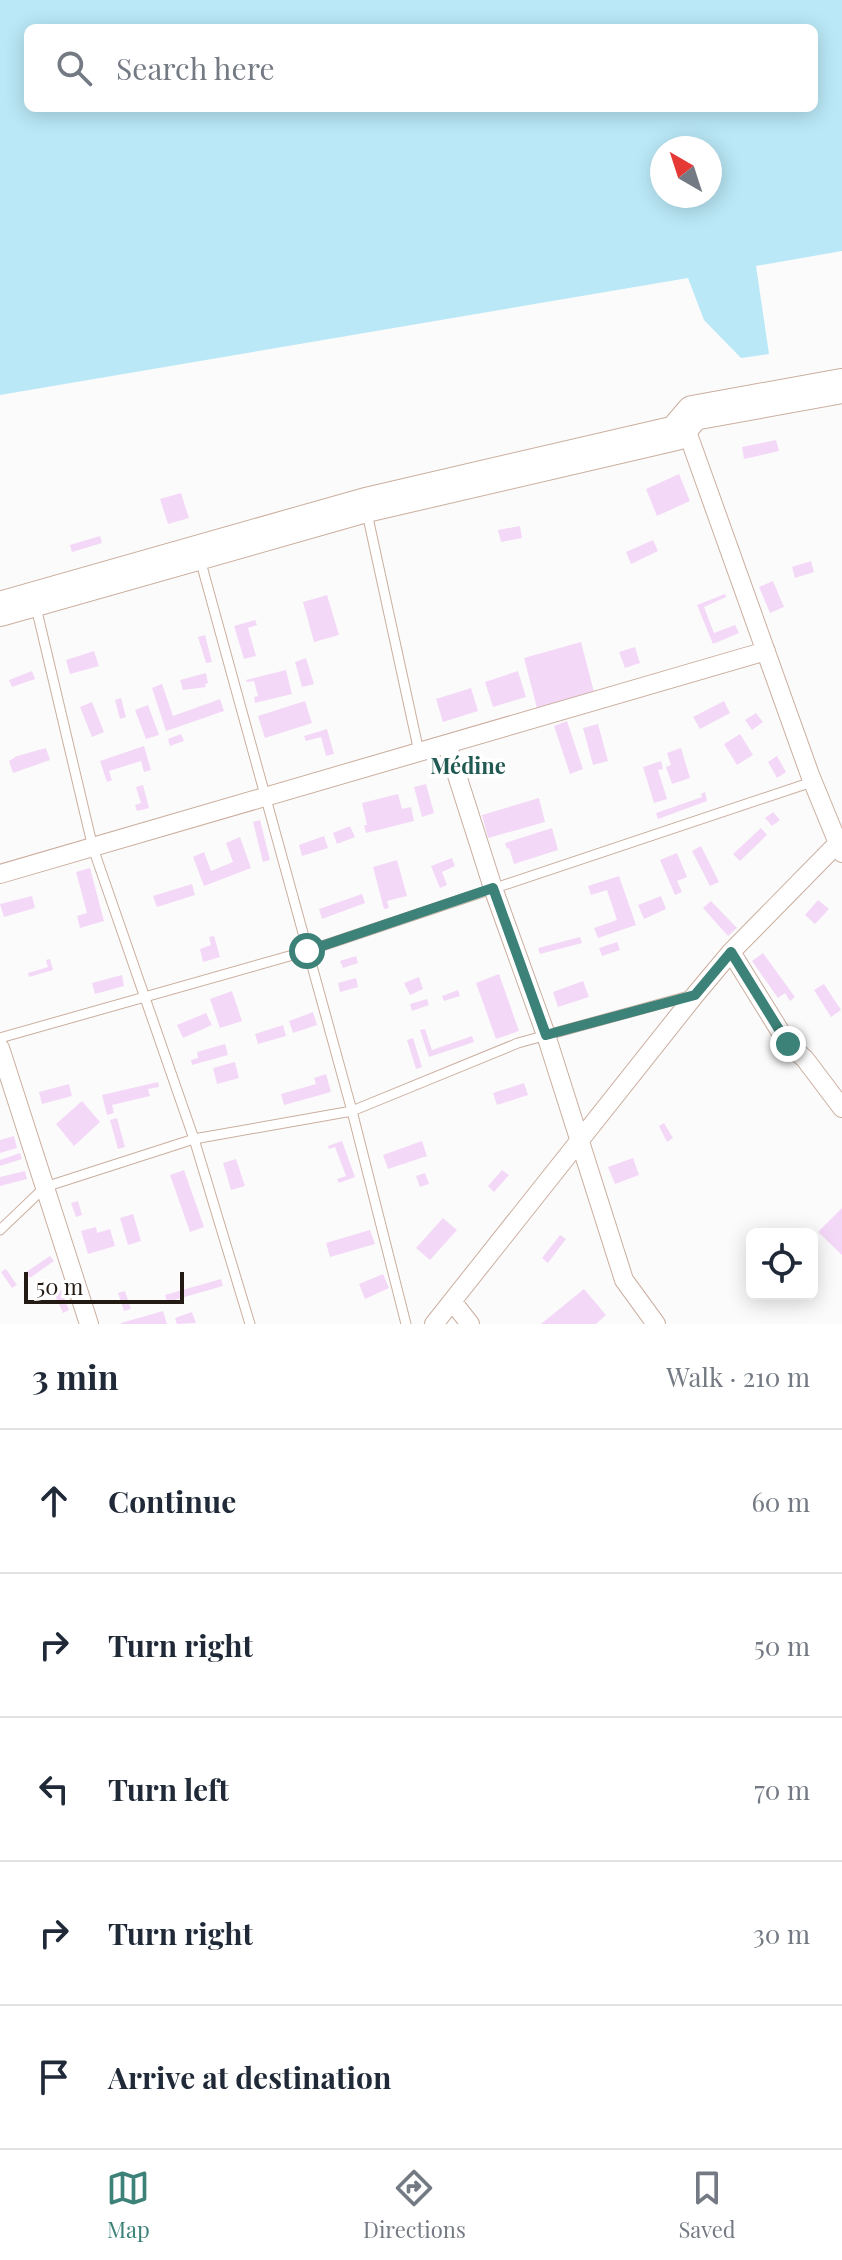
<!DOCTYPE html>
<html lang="en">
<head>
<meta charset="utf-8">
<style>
  :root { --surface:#fff; --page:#f2f2f3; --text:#1f2937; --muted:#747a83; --line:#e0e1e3; --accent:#3c8278 }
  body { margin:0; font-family:"Playfair Display",serif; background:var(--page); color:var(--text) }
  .controls { position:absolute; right:24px; bottom:24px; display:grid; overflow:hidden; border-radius:12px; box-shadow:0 4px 20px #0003 }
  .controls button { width:72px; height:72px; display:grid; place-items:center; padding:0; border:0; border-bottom:2px solid var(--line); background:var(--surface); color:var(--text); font:40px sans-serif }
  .compass { position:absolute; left:650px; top:136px; width:72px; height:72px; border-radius:50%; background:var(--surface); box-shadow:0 4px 20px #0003; rotate:321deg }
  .scale { position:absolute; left:24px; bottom:20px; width:160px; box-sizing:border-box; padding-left:8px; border:4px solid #241a14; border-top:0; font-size:22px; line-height:28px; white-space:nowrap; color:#241a14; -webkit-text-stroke:6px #fff; paint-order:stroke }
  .stop { position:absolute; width:24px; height:24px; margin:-18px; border:6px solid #3c8278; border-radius:50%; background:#fff }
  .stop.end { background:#3c8278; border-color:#fff; box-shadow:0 2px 8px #0008 }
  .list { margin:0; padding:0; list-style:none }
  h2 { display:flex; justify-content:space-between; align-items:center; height:104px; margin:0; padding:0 32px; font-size:34px }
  h2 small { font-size:26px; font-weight:400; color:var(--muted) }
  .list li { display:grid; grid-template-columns:52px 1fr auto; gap:24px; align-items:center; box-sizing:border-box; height:144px; padding:0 32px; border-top:2px solid var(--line) }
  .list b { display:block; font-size:30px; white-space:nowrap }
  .list em { font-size:26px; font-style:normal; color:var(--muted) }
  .icon { flex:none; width:44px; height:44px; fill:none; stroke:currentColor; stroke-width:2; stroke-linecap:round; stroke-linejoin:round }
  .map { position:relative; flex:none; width:842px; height:1324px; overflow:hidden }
  .search { position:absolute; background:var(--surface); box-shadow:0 4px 20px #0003; left:24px; right:24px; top:24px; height:88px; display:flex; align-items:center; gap:20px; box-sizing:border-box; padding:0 28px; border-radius:12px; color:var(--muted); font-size:30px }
  .sheet { height:824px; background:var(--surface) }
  nav { display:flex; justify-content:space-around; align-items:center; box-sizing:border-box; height:112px; border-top:2px solid var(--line); background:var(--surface); font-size:22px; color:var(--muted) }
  nav a { display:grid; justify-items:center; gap:4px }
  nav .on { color:var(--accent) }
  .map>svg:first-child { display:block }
</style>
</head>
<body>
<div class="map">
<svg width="842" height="1324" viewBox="0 0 842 1324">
  <rect width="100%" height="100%" fill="#fbfbfb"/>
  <path fill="#bae8f7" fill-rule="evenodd" d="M0,0H842V251L756,266L769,354L741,358L704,320L688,278L0,395ZM28,28H814V108H28ZM662,148H710V196H662Z"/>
  <path fill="#f4d8f7" d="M776,440L779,451L744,459L742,447Z
    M679,474L690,501L657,516L646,489Z
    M181,493L189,518L168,524L160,499Z
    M520,526L522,538L501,542L498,530Z
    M100,536L102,543L72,552L70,545Z
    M653,540L658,551L631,564L626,552Z
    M811,561L814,572L795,578L792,567Z
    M773,581L784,607L770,613L759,587Z
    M725,594L726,597L704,607L714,633L735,625L739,633L713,644L697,605Z
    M327,595L339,635L314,642L303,602Z
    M255,620L257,625L248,628L256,656L244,659L234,626Z
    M205,635L212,662L206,663L198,637Z
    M581,642L594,692L537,708L524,658Z
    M635,647L640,663L625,668L619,652Z
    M94,651L99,666L70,674L66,660Z
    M306,658L314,684L302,687L295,662Z
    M286,670L292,694L255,703L254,697L258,696L254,681L247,682L246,680Z
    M32,671L35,679L12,687L9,680Z
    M518,671L526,697L493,707L485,682Z
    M206,673L208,683L205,684L206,687L183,690L180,680Z
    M162,684L173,716L220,699L224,711L166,731L152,688Z
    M471,688L478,711L443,722L436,699Z
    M121,698L126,717L120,719L115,700Z
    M305,701L312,723L265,738L258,716Z
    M724,701L730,713L700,729L693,717Z
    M92,702L104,732L92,737L80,707Z
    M148,705L159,735L146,739L135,710Z
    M756,713L763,722L752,730L745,720Z
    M567,721L583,769L570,774L554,726Z
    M598,724L608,761L593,765L583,728Z
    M327,729L334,754L326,756L321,737L306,741L304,736Z
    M181,734L184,741L170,746L168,739Z
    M740,734L753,755L737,765L724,744Z
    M144,746L151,770L144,772L141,761L109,771L112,780L107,782L100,761Z
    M46,748L50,760L13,773L9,761L17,756Z
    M681,748L690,778L672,784L666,767L671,765L667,753Z
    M777,756L786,772L777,778L768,762Z
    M661,761L663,769L658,770L667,799L654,803L643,767Z
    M426,784L434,813L422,817L414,787Z
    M143,785L149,808L137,811L135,805L141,803L136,787Z
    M705,792L707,801L658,819L656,813L702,797L701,794Z
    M398,794L402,809L411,807L414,821L366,833L364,825H367L362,803Z
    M539,798L545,822L488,838L482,815Z
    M773,812L780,820L772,826L765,818Z
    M260,820L270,860L263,862L253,822Z
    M350,826L355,837L337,844L333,833Z
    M552,828L558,850L514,864L509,848L507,849L505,843Z
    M761,828L767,835L740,861L733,854Z
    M324,836L328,848L302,856L299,845Z
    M240,837L251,868L204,886L193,857L204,852L211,871L233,862L226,843Z
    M701,846L719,882L710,886L692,851Z
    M677,853L687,877L677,881L682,892L675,895L660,860Z
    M452,858L455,866L442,872L447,885L440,888L431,866Z
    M397,860L407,896L387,901L389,908L384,909L373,867Z
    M90,868L104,921L80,928L77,916L87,913L76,872Z
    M619,876L636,925L598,938L594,928L617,920L607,890L591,895L588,886Z
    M192,884L195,895L157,907L153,896Z
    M362,894L365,903L322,919L319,909Z
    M32,896L35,908L4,917L0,904Z
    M661,896L666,909L644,919L638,905Z
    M818,900L829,909L815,924L805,915Z
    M711,901L737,928L728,936L703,908Z
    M214,936L220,957L203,962L200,949L211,945L209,937Z
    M580,937L582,943L540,954L538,948Z
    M617,942L620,950L602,956L599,948Z
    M763,953L795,997L790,1001L785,993L778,998L752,961Z
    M356,956L358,963L343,968L340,961Z
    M50,959L53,970L29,977L28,973L48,967L46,960Z
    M499,974L519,1031L496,1039L476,983Z
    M122,975L124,986L95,994L92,983Z
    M419,977L423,989L410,995L404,983Z
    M356,978L358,987L340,992L338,983Z
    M583,981L589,997L558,1007L553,992Z
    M824,984L841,1010L831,1017L814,990Z
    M458,990L460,996L444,1001L442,996Z
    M232,991L242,1021L220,1028L210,999Z
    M427,999L429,1005L412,1011L410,1004Z
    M313,1012L317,1025L293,1033L289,1021Z
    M206,1013L212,1025L183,1038L177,1025Z
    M283,1025L286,1036L258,1044L255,1034Z
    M425,1029L432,1050L472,1036L474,1042L429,1057L420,1030Z
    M413,1038L422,1067L416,1069L407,1040Z
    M225,1044L228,1055L192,1065L191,1060L198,1058L197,1052Z
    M235,1062L239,1078L217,1084L213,1068Z
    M326,1074L331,1092L284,1105L281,1094L316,1084L314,1078Z
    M158,1082L159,1087L148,1089L150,1096L112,1105L114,1113L107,1115L102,1095Z
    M524,1083L528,1095L497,1105L493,1093Z
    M69,1084L72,1096L42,1104L39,1092Z
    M82,1101L100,1122L74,1146L56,1124Z
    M117,1118L125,1147L118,1149L110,1120Z
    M664,1123L673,1138L667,1142L659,1126Z
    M14,1136L17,1148L0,1153V1140Z
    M342,1141L355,1177L339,1183L337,1179L346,1176L335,1147L329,1149L328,1146Z
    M422,1141L427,1156L388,1169L383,1155Z
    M20,1153L22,1159L0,1166V1160Z
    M633,1158L639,1175L615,1184L608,1167Z
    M236,1159L245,1186L231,1190L223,1163Z
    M184,1170L204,1227L190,1232L170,1175Z
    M502,1170L509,1175L494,1192L488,1186Z
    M25,1171L27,1179L0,1186V1177Z
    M425,1173L429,1184L420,1187L416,1176Z
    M78,1201L82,1215L76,1217L71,1203Z
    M842,1208V1255L818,1232Z
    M133,1214L141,1241L128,1245L120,1218Z
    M443,1218L457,1230L430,1260L416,1248Z
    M96,1227L97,1233L110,1229L115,1246L88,1254L81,1231Z
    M370,1230L375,1244L330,1257L326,1243Z
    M560,1235L566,1239L548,1263L542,1258Z
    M50,1256L54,1261L30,1278L26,1272Z
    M6,1269L17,1285L12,1288L1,1272Z
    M383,1274L389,1288L365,1299L359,1284Z
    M221,1279L223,1286L167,1302L165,1295Z
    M584,1289L606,1315L596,1324H541Z
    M61,1290L69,1310L63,1313L54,1293Z
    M125,1291L131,1309L124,1311L118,1293Z
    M163,1311L167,1324H121V1323Z
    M192,1312L196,1323L177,1324L175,1318Z"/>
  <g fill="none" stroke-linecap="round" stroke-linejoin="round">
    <defs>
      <path id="lane" d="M367,513L419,752
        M200,559L352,1111L406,1324
        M36,607L93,848L194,1139L250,1324
        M0,1038L307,951L812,782
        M0,1230L45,1187L194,1139L352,1111L518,1043L689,996"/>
      <path id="street" d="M684,423L810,775L842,853
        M447,744L493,888L546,1035L624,1280L656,1324
        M0,874L766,651
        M731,952L788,1044L805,1059L842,1108
        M0,1048L89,1324
        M452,1301L470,1324
        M434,1324L695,995L731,952L837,844"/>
      <path id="highway" d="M0,609L366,505L676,433L693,413L842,386"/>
    </defs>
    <use href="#lane" stroke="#cbae9f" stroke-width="11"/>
    <use href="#street" stroke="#cbae9f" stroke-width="20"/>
    <use href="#highway" stroke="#cbae9f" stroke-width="36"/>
    <use href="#lane" stroke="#fff" stroke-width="9"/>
    <use href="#street" stroke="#fff" stroke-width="18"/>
    <use href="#highway" stroke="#fff" stroke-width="34"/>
  </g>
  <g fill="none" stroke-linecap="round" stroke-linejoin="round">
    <path stroke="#3c8278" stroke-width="10" d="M307,951L493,888L546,1035L695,995L731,952L788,1044"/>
  </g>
  <g text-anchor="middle" stroke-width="8" stroke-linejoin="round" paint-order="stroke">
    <g font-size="22" font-weight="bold" fill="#215a52" stroke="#fff">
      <text x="468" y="774">Médine</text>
    </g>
  </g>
</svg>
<div class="controls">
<button><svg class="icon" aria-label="locate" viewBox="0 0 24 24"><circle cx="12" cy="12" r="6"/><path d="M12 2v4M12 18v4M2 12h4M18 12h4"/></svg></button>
</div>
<svg class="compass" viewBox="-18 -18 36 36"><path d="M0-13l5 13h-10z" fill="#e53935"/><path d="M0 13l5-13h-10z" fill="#747a83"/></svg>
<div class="scale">50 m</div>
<div class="stop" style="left:307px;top:951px"></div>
<div class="stop end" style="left:788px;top:1044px"></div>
<div class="search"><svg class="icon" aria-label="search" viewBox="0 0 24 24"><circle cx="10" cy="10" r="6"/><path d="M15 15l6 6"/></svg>Search here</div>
</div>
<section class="sheet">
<h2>3 min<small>Walk · 210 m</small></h2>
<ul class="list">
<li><svg class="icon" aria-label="ahead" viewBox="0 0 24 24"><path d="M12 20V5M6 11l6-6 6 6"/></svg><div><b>Continue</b></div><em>60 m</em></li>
<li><svg class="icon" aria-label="right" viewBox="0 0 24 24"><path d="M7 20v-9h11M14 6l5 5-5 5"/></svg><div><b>Turn right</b></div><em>50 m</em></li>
<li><svg class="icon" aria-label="left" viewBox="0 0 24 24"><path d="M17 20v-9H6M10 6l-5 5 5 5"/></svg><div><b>Turn left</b></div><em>70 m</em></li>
<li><svg class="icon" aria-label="right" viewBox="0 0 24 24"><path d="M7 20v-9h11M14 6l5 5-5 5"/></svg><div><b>Turn right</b></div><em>30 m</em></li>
<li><svg class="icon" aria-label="arrive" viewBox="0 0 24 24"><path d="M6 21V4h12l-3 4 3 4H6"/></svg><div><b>Arrive at destination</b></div></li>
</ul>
</section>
<nav>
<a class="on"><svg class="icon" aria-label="map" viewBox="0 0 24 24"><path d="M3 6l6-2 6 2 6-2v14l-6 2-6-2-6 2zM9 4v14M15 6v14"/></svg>Map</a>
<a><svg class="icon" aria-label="directions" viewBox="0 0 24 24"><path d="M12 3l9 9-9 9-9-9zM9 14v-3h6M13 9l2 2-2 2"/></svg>Directions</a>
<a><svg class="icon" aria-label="saved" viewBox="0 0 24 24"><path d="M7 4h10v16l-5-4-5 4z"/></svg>Saved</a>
</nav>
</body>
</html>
